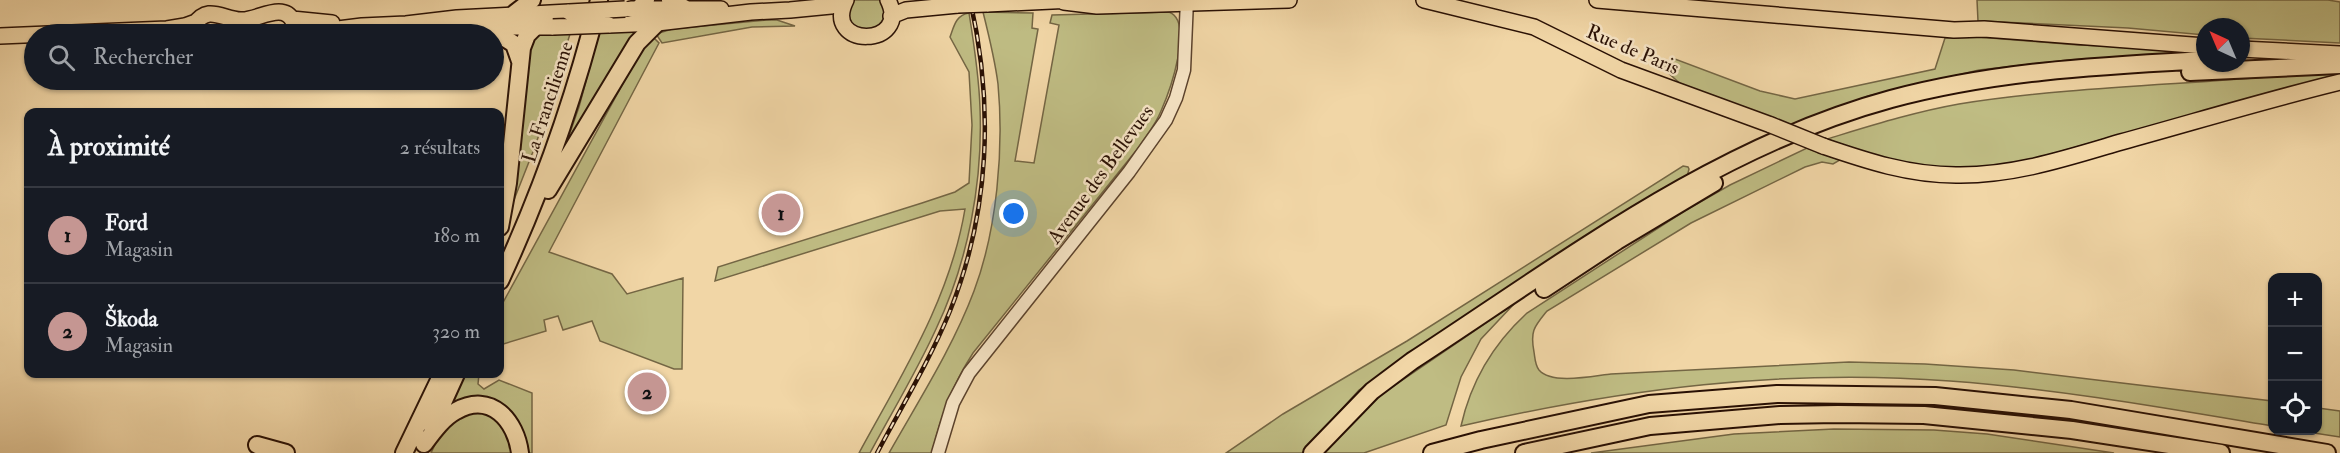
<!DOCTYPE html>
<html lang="fr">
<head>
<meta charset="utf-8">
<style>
  :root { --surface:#171b24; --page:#242831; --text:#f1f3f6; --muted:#9ea1a6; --line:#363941; --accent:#c59692 }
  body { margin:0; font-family:"IM FELL Double Pica",serif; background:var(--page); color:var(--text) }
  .controls { position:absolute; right:18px; bottom:18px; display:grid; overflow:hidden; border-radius:12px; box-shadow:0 2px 4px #0004 }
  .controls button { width:54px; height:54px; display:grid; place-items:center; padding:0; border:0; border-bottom:2px solid var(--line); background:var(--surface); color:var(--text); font:30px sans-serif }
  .compass { position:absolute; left:2196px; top:18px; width:54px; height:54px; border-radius:50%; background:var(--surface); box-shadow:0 2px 4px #0004; rotate:316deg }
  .you { position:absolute; left:1014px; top:214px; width:21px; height:21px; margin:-15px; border:4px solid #fff; border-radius:50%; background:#1a73e8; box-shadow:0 0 0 9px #1a73e833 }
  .badge { display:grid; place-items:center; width:39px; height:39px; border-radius:50%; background:var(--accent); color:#111; font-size:20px; font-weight:700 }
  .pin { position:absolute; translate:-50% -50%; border:3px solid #fff; box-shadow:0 2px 6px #0006 }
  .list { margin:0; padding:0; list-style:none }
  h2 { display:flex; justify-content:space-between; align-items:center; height:78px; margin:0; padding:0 24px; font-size:26px }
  h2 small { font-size:20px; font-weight:400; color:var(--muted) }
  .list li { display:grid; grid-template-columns:39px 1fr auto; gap:18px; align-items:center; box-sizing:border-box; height:96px; padding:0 24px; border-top:2px solid var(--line) }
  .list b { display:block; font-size:22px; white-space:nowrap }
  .list p { margin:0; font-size:20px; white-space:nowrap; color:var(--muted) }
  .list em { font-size:20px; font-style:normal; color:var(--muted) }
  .icon { flex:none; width:33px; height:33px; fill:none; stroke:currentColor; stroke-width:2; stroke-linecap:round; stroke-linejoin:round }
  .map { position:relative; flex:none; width:2340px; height:453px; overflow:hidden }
  .search { position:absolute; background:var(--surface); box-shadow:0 2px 4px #0004; left:24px; top:24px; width:480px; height:66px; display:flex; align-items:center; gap:15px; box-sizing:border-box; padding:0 21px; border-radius:33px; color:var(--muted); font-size:22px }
  .panel { position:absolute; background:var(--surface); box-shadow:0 2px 4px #0004; left:24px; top:108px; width:480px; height:270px; border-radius:12px }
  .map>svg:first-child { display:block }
</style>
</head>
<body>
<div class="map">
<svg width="2340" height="453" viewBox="0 0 2340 453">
  <rect width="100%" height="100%" fill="#f1d6a6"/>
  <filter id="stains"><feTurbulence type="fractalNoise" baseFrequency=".00333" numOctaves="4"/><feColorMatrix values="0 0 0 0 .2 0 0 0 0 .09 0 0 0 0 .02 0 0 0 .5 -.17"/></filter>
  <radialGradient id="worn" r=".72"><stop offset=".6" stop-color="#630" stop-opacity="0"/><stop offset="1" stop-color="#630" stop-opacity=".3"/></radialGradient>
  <path fill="#bfbc83" stroke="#746644" stroke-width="1.5" d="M852,0H881C896,31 854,39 849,19C848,14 851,5 852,0Z
    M1977,0H2328L2340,2V43L2241,38V27H2205V35L2128,28L1978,21Z
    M983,12L1033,13L1032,28L1038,29L1015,161L1034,163L1059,25L1050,23L1052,15L1169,12C1195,22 1169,93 1161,111C1156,124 1146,136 1139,147L973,353C952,386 941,415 932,453H889C919,400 953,347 974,291C997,230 1004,149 998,84C995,60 989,36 983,12Z
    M969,13C974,44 979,76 980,108C983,182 968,262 936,329C917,371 892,412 870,453H859C902,374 950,299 965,209L940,211L715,281L718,267L922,203L955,192L969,183L972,125L969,72L950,37C954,26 956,15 969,13Z
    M766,20H777L795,26L752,27L662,43L656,34L672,29Z
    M633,31L634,36L568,146L566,144L579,107L599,33Z
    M541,34H570L536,144L510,210L528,50L536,35Z
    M1978,37L2078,45L2195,49L2205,52L2068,60L1979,70L1868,96L1792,126L1684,87L1665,70L1666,62L1675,59L1760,91L1795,99L1935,69L1945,38Z
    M654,38L659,43L549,252L612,274L627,294L683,278L682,369H674L600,341L592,321L563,330L558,316L544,320L546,331L500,345V308L637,58L649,39Z
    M2340,70V75C2263,94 2187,116 2111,137C2061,151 2007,170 1955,169C1909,167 1869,156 1827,139C1870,126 1914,112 1959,104C2085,84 2213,85 2340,70Z
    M1807,148L1840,160L1833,164L1822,162L1805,167L1691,223L1547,311C1534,327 1530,331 1534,352C1535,358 1535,365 1539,370C1552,385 1593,376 1611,374L1849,362L1925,364L2014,370L2272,401V426C2165,408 2058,389 1950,381C1783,368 1623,389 1461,426C1471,381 1493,344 1527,313L1686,210L1730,185Z
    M1683,166L1688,167L1689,169L1687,177L1359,390L1302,453H1226L1283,414L1407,341Z
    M1514,304L1481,339L1461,377L1446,425L1364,453H1319L1356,416L1385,392Z
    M465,374H479L478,384L484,389L499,380L532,393V453H525L513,417L451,408V399Z
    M2318,408L2340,411V437L2301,431L2318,430Z
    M486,412L502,421L514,453H431L440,434L460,414Z
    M1834,429L1934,430L1987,434L2114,453H1591L1734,434Z"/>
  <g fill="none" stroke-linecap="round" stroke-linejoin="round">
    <defs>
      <path id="minor" d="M938,453L953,403L969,373L1129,172L1166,120L1176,98L1184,70L1187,0"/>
      <path id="major" d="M846,0C821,49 912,48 888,0
        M1424,0L1534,27L1621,70L1771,125
        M1597,0L1954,30L1984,29L2205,46
        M1064,2L1097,6L1289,0
        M987,4L1073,0
        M631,9H721
        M891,16L906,10L958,5
        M292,19L332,23
        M609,25L657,23L751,12L790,10L831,6L845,2
        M436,27H553
        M194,34V25C198,19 202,15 209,14C219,13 230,20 241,20C257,21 283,1 293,21C296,26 295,30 293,34
        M298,34L362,26L406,24L457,18L569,12
        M0,36L167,29L185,26L196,22
        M2241,49L2340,54
        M1823,146C1867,161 1909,175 1956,175C2013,176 2067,158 2121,142C2194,122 2266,100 2340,82"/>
      <path id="highway" d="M670,0L684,8
        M639,9L646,0
        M515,13L532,0
        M490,29L514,44L520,61
        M2190,72L2340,65
        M548,190L637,43L657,23
        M500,227L508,183L522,48L527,35L534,28
        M500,281C542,190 575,97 599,0
        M1544,289L1617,241L1714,183
        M432,427L456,374
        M424,444C433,432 443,418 456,411C491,391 516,421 520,453
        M257,445L286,453
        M404,453L442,374
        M1312,453L1372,391L1412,361C1564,262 1714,147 1891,99C1996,71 2097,66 2205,60
        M1432,453L1481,440L1649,404L1777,394L1935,396L2071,410L2327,453
        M1524,453L1650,426L1780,415L1838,414L1924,415L2072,430L2221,453"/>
    </defs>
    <use href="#minor" stroke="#5b422c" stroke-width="15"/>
    <use href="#major" stroke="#291004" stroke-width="18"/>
    <use href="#highway" stroke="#291004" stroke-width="20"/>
    <use href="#minor" stroke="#f6e4c5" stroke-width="12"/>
    <use href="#major" stroke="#f1d6a6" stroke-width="15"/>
    <use href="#highway" stroke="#f1d6a6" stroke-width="16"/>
    <defs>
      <path id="rail" d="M877,453C902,406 930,360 950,311C990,211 994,104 970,0"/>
    </defs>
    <use href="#rail" stroke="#291004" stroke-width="4.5"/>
    <use href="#rail" stroke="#f6e4c5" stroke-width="2" stroke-dasharray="7" stroke-linecap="butt"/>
    <defs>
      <path id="major-bridge" d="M958,5L987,4
        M569,12L625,9
        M553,27L609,25
        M1771,125L1823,146"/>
    </defs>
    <use href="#major-bridge" stroke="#291004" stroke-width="18" stroke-linecap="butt"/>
    <use href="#major-bridge" stroke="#f1d6a6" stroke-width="15"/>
  </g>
  <g text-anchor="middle" stroke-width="5" stroke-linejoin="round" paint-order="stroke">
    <g font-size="20" fill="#291004" stroke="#f6e4c5">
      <text transform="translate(1633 49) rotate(23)" y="7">Rue de Paris</text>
      <text transform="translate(547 102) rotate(-72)" y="7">La Francilienne</text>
      <text transform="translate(1100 174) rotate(-54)" y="7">Avenue des Bellevues</text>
    </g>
  </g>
  <rect width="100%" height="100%" filter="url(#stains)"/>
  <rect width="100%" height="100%" fill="url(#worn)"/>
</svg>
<div class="controls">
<button>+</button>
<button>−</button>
<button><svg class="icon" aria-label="locate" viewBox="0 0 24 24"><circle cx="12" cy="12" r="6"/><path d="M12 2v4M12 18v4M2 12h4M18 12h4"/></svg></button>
</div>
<svg class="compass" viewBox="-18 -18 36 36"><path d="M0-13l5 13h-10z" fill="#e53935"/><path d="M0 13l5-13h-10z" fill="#9ea1a6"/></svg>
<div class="you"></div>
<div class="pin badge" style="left:781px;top:213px">1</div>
<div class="pin badge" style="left:647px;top:392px">2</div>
<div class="search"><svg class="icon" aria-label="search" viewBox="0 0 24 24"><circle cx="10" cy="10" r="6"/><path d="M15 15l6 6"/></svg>Rechercher</div>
<section class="panel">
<h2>À proximité<small>2 résultats</small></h2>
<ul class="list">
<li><span class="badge">1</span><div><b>Ford</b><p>Magasin</p></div><em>180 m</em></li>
<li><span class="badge">2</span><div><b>Škoda</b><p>Magasin</p></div><em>320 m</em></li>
</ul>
</section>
</div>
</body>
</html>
